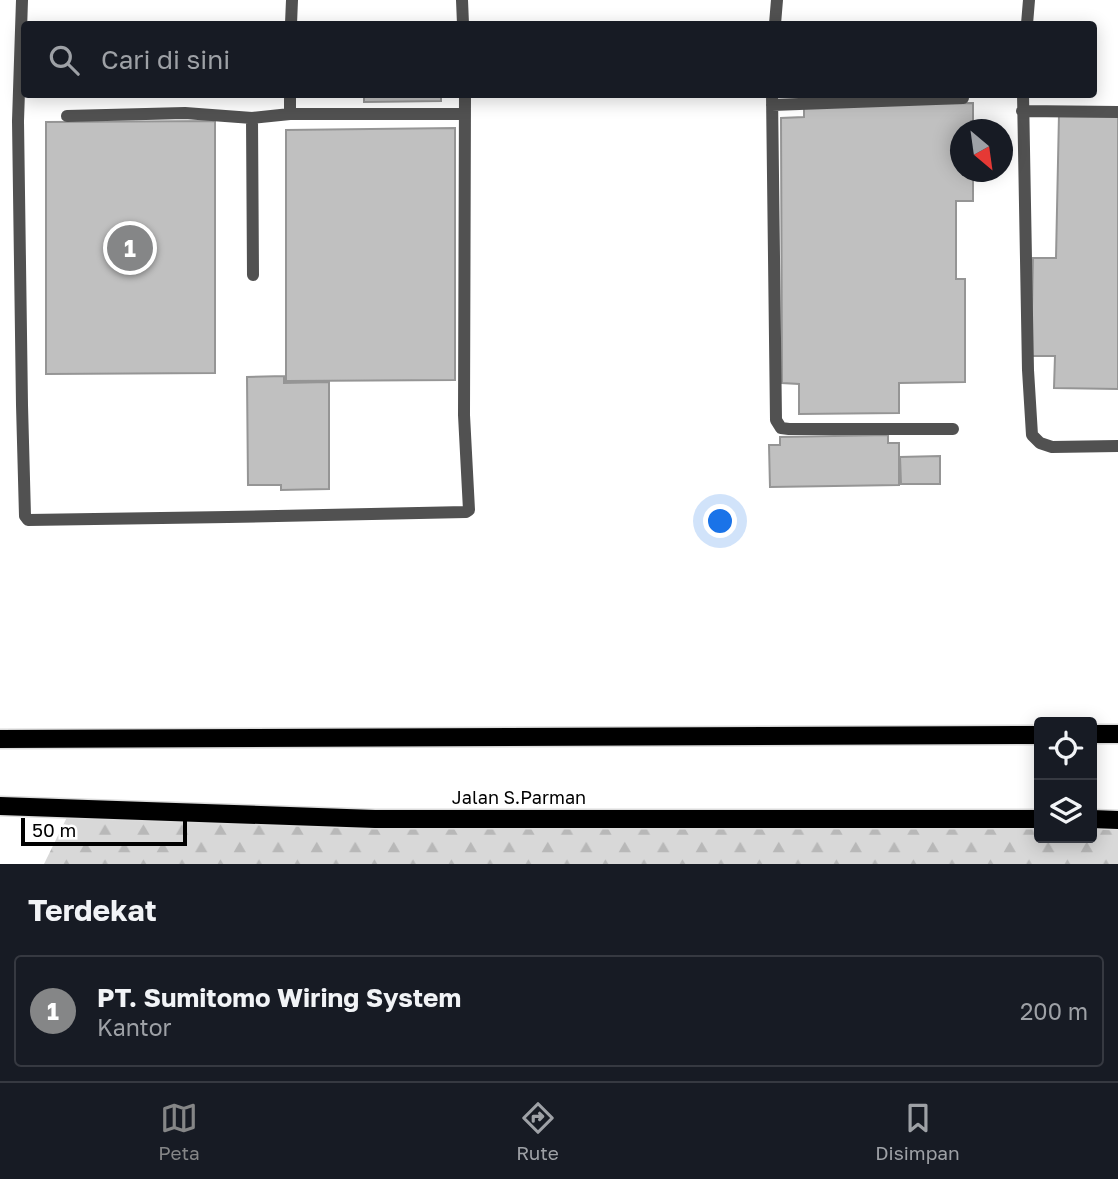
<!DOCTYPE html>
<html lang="id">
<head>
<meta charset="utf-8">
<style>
  :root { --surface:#171b24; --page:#20242c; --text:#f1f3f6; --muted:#9ea1a6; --line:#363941; --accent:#858687 }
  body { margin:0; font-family:"Golos Text",sans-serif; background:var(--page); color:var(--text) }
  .controls { position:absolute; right:21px; bottom:21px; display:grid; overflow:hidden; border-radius:7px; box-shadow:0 4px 18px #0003 }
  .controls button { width:63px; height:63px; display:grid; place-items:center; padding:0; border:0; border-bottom:2px solid var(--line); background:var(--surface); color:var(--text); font:35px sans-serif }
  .compass { position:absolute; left:950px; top:119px; width:63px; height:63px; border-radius:50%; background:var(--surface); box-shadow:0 4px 18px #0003; rotate:151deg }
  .scale { position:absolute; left:21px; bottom:18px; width:166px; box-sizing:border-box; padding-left:7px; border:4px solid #000; border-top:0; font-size:19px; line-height:24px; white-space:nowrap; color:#000; -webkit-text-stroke:5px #fff; paint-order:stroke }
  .you { position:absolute; left:721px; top:522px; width:24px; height:24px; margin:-18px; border:5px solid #fff; border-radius:50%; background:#1a73e8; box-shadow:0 0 0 10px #1a73e833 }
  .badge { display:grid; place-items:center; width:46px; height:46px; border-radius:50%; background:var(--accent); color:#fff; font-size:23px; font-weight:700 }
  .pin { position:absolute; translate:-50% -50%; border:4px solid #fff; box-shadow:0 2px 7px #0006 }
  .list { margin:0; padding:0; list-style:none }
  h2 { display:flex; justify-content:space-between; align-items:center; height:91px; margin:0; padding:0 28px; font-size:30px }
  h2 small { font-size:23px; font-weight:400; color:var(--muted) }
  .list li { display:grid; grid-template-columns:46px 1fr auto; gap:21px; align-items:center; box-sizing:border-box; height:112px; margin:0 14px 14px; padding:0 14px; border:2px solid var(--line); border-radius:7px }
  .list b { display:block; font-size:26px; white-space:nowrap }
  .list p { margin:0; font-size:23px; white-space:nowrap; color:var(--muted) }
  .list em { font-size:23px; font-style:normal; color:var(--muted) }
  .icon { flex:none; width:38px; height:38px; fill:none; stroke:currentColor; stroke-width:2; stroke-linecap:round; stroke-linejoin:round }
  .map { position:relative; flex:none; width:1118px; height:864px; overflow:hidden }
  .search { position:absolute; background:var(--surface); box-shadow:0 4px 18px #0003; left:21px; right:21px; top:21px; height:77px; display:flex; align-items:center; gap:18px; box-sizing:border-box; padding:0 24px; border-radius:7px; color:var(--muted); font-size:26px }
  .sheet { height:217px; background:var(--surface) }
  nav { display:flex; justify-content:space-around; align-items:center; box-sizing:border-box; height:98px; border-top:2px solid var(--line); background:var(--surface); font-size:19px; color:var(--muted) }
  nav a { display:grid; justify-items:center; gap:4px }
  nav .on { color:var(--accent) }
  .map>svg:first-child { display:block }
</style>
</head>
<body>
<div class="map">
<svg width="1118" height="864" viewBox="0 0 1118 864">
  <defs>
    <pattern id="forest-firs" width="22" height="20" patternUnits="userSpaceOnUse" patternTransform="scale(1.75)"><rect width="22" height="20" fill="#d8d8d8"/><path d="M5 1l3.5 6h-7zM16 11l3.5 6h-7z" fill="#b8b8b8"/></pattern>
  </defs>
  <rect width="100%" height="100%" fill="#fff"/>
  <path fill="url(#forest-firs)" d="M71,809L1039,819V838H1092V819L1118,820V864H44Z"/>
  <path fill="#c0c0c0" stroke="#959595" stroke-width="2" d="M122,94H168L122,97Z
    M302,94H350V97H302Z
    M364,94H441V101L364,102Z
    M973,103V130H960V172H973V201H956V279H965V382L899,383V413L799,414V384L782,383L781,118L804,117V104Z
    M1059,114H1118V389L1054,388L1055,356H1031L1033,258H1056Z
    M215,121V373L46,374V122Z
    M455,128V380L286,381V130Z
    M284,376V383L329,382V489L281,490V485H248L247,377Z
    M888,435V443H899V485L770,487L769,445H780V437Z
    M940,456V484H901L900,457Z"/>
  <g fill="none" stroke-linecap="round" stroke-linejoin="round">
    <defs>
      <path id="primary" d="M1092,734H1118
        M0,739L1039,735
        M0,806L375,819H1039
        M1092,819L1118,820"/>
    </defs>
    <use href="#primary" stroke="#dbdbdb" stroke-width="21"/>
    <path stroke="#515151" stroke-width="12" d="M22,0L18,121L22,405L25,516L28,520L228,517L466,512L469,510L464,415L465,94
      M462,0L463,24
      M291,24L292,0
      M775,24L777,0
      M1027,24L1029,0
      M772,94L776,420L781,428L789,429H953
      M1023,94L1028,370L1032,435L1040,443L1052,447L1118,446
      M772,105L963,98
      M1022,111L1118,112
      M290,114H465
      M67,116L185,113L252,118
      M253,275L252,118L290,114V94"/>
    <use href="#primary" stroke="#000" stroke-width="18"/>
  </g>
  <g text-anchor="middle" stroke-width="7" stroke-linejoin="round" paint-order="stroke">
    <g font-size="18" fill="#000" stroke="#fff">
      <text x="519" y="804">Jalan S.Parman</text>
    </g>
  </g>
</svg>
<div class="controls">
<button><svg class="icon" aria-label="locate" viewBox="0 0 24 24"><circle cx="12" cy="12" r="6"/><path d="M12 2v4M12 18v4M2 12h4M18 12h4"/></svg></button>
<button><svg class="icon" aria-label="layers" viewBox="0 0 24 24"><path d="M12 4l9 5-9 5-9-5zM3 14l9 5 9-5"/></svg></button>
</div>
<svg class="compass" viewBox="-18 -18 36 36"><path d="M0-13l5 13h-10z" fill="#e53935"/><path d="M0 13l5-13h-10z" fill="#9ea1a6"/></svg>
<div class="scale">50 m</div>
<div class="you"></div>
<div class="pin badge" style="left:130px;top:248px">1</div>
<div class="search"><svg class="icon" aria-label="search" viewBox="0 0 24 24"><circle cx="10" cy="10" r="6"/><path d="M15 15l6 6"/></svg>Cari di sini</div>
</div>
<section class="sheet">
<h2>Terdekat<small></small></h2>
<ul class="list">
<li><span class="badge">1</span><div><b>PT. Sumitomo Wiring System</b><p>Kantor</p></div><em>200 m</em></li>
</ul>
</section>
<nav>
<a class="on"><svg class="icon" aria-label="map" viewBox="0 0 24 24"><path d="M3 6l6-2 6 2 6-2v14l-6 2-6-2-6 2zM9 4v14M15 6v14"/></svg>Peta</a>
<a><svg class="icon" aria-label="directions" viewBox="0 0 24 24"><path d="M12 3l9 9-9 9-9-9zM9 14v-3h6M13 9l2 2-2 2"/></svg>Rute</a>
<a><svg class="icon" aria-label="saved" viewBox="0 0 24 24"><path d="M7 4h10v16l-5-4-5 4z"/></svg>Disimpan</a>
</nav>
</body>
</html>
